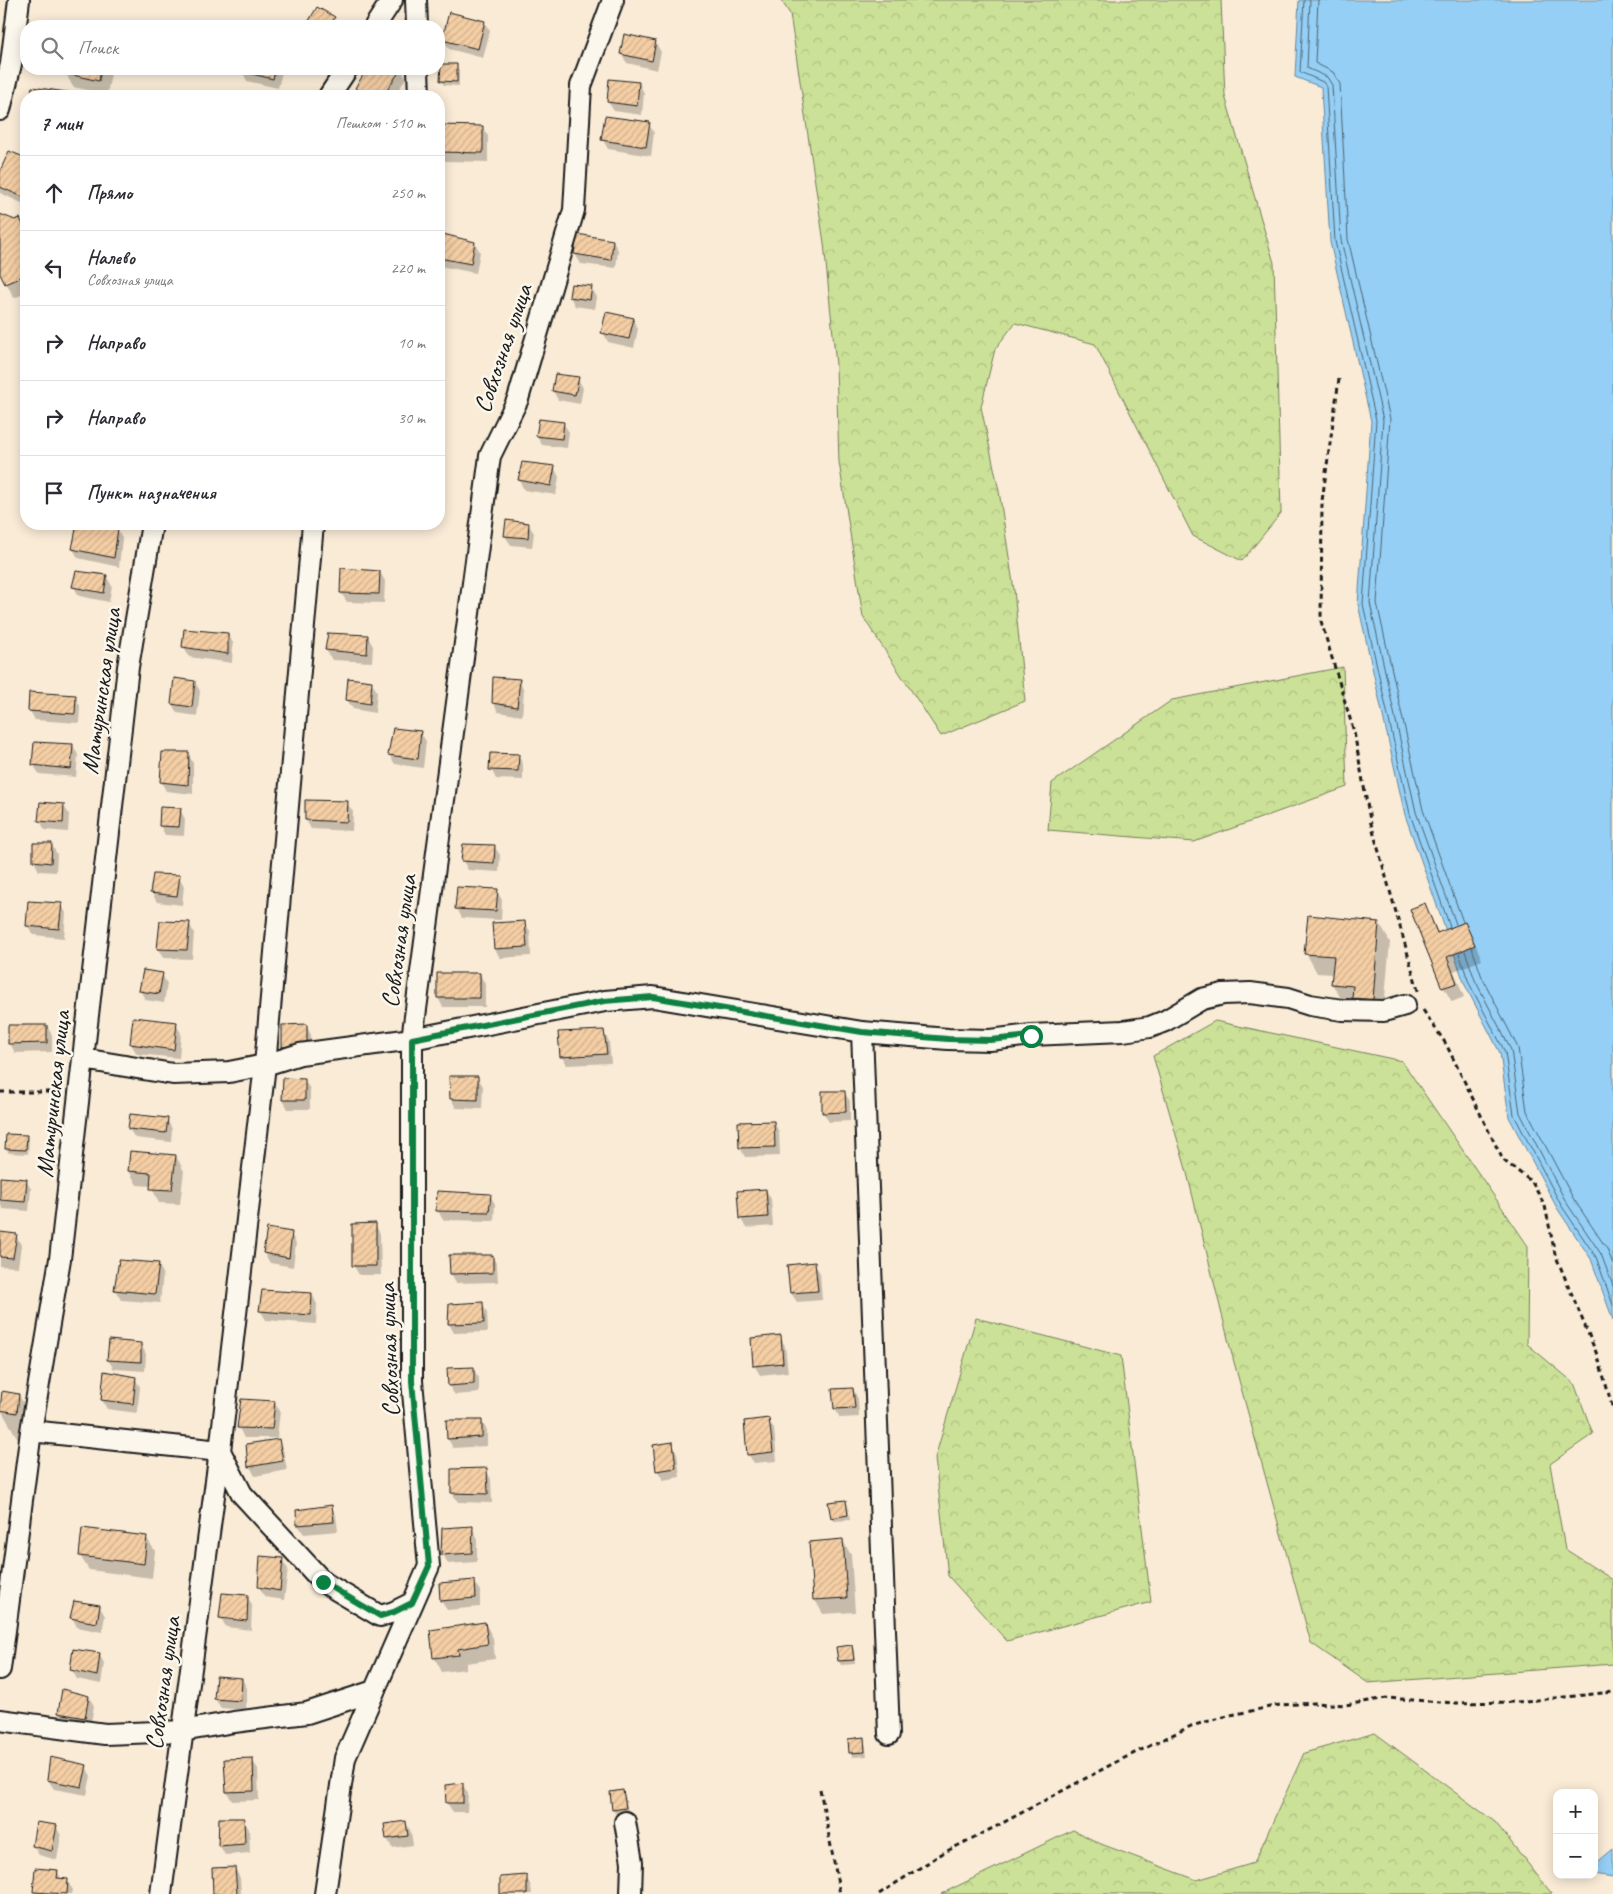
<!DOCTYPE html>
<html lang="ru">
<head>
<meta charset="utf-8">
<style>
  :root { --surface:#fff; --page:#f2f2f3; --text:#2b2b33; --muted:#7c7c81; --line:#e1e1e2 }
  body { margin:0; font-family:Caveat,sans-serif; background:var(--page); color:var(--text) }
  .controls { position:absolute; right:15px; bottom:15px; display:grid; overflow:hidden; border-radius:10px; box-shadow:0 2px 12px #0003 }
  .controls button { width:45px; height:45px; display:grid; place-items:center; padding:0; border:0; border-bottom:1px solid var(--line); background:var(--surface); color:var(--text); font:25px sans-serif }
  .stop { position:absolute; width:15px; height:15px; margin:-11px; border:4px solid #0b8043; border-radius:50%; background:#fff }
  .stop.end { background:#0b8043; border-color:#fff; box-shadow:0 1px 5px #0008 }
  .list { margin:0; padding:0; list-style:none }
  h2 { display:flex; justify-content:space-between; align-items:center; height:65px; margin:0; padding:0 20px; font-size:21px }
  h2 small { font-size:16px; font-weight:400; color:var(--muted) }
  .list li { display:grid; grid-template-columns:32px 1fr auto; gap:15px; align-items:center; box-sizing:border-box; height:75px; padding:0 20px; border-top:1px solid var(--line) }
  .list b { display:block; font-size:19px; white-space:nowrap }
  .list p { margin:0; font-size:16px; white-space:nowrap; color:var(--muted) }
  .list em { font-size:16px; font-style:normal; color:var(--muted) }
  .icon { flex:none; width:28px; height:28px; fill:none; stroke:currentColor; stroke-width:2; stroke-linecap:round; stroke-linejoin:round }
  .map { position:relative; flex:none; width:1613px; height:1894px; overflow:hidden }
  .search { position:absolute; background:var(--surface); box-shadow:0 2px 12px #0003; left:20px; top:20px; width:425px; height:55px; display:flex; align-items:center; gap:12px; box-sizing:border-box; padding:0 18px; border-radius:20px; color:var(--muted); font-size:19px }
  .panel { position:absolute; background:var(--surface); box-shadow:0 2px 12px #0003; left:20px; top:90px; width:425px; height:440px; border-radius:20px }
  .map>svg:first-child { display:block }
</style>
</head>
<body>
<div class="map">
<svg width="1613" height="1894" viewBox="0 0 1613 1894">
  <defs>
    <pattern id="forest-crowns" width="20" height="18" patternUnits="userSpaceOnUse" patternTransform="scale(1.25)"><rect width="20" height="18" fill="#cbe197"/><path d="M2 6a3 3 0 1 1 6 0M12 15a3 3 0 1 1 6 0" fill="none" stroke="#aec082"/></pattern>
    <pattern id="building-hatch" width="6" height="6" patternUnits="userSpaceOnUse" patternTransform="scale(1.25)"><rect width="6" height="6" fill="#f4cea4"/><path d="M-1 1l2-2M0 6l6-6M5 7l2-2" fill="none" stroke="#d1b08d"/></pattern>
  </defs>
  <rect width="100%" height="100%" fill="#f9ebd6"/>
  <filter id="ink" filterUnits="userSpaceOnUse"><feTurbulence type="fractalNoise" baseFrequency=".02" numOctaves="2"/><feDisplacementMap in="SourceGraphic" scale="10" xChannelSelector="R" yChannelSelector="G"/><feConvolveMatrix kernelMatrix="1 2 1 2 8 2 1 2 1" color-interpolation-filters="sRGB"/></filter>
  <g filter="url(#ink)">
    <path fill="url(#forest-crowns)" stroke="#747e5a" d="M781,0H1221L1225,96L1274,263L1281,513L1242,561L1193,536L1095,344L1015,323L995,349L981,407L999,491L1014,590L1025,701L941,736L863,617L839,462L836,365L824,243L790,14Z
      M1343,667L1347,787L1194,842L1048,830L1052,783L1172,700Z
      M1215,1021L1402,1061L1528,1246L1527,1344L1574,1383L1593,1434L1550,1464L1565,1549L1613,1580V1664L1368,1683L1311,1643L1231,1351L1186,1169L1153,1056Z
      M976,1318L1121,1356L1151,1602L1007,1641L948,1576L935,1458Z
      M1375,1733L1495,1822L1552,1894H941L1073,1830L1101,1844L1197,1880L1254,1863L1304,1753Z"/>
    <path fill="#95cff5" stroke="#65879e" d="M1299,0H1613V1320L1591,1259L1557,1208L1509,1117L1500,1053L1465,985L1405,815L1358,604L1371,421L1330,242L1321,87L1295,77Z
      M1613,1849V1877L1594,1874V1865Z"/>
    <path fill="#0003" d="M334,18L339,26H310L309,24Z
      M484,22L490,31L483,58L449,49L444,40Z
      M655,42L661,52L657,70L627,63L621,54Z
      M456,66L459,70V86L444,85L441,81Z
      M66,69H112L107,94L73,87L65,72Z
      M243,69H280L282,72L278,88L247,81L242,71Z
      M369,69H401L406,78L395,96H362L357,88Z
      M639,83L644,93L642,115L614,111L608,102Z
      M649,124L654,133L651,156L608,149L603,140Z
      M482,127L488,136V162L444,161L439,152Z
      M10,152L26,160V205L0,193V174Z
      M0,216L15,221L19,219L26,232V293L14,298L0,271Z
      M439,234L475,243L480,252L476,273L439,266Z
      M578,236L613,241L618,250L616,268L581,264L575,254Z
      M591,287L597,297L595,309L575,306L570,297Z
      M633,320L638,329L634,348L608,342L603,332Z
      M578,379L583,388L580,404L558,400L553,391Z
      M563,423L569,432L567,448L542,445L537,436Z
      M523,463L554,467L559,477L556,495L524,490L519,480Z
      M78,524L117,529L122,538L119,567L78,558L73,549Z
      M339,524H367V531L341,527Z
      M528,524L534,533L532,547L511,545L505,536Z
      M342,570L380,572L385,581L384,603L347,602L341,593Z
      M106,576L112,586L109,602L79,596L74,587Z
      M228,634L233,643L232,663L189,657L184,647Z
      M329,634L367,636L373,646L372,662L332,660L326,650Z
      M519,680L524,690L522,716L498,712L493,702Z
      M195,682L200,691L197,716L177,713L172,704Z
      M371,682L377,691L375,713L353,709L347,700Z
      M75,697L80,706L79,723L35,720L30,711Z
      M394,729L420,732L426,741L423,768L395,764L389,755Z
      M73,745L78,755L76,777L39,774L33,764Z
      M163,753L188,754L193,763V794L166,791L161,782Z
      M518,755L523,765V780L496,779L491,769Z
      M347,803L353,812L352,831L311,829L306,820Z
      M63,805L69,814L68,832L45,830L40,821Z
      M180,809L185,819L184,836L165,835L160,825Z
      M34,844L52,845L57,854L56,872L39,871L34,861Z
      M464,845L494,846L500,855L499,872L468,870L463,861Z
      M179,877L184,886L182,905L157,902L151,892Z
      M497,891L502,900L501,920L462,918L457,909Z
      M61,904L66,913L64,938L33,935L28,926Z
      M1425,905L1439,934L1465,924L1473,938L1482,960L1454,971L1464,997L1452,1002L1444,988L1412,910Z
      M524,922L530,931L531,956L500,958L495,949Z
      M189,923L194,933L192,959L163,958L158,949Z
      M1379,923L1390,942L1383,1019L1344,1003L1332,984L1333,974L1317,973L1306,953Z
      M162,974L167,984L164,1003L146,1000L140,991Z
      M480,974L485,984V1007H443L438,998Z
      M176,1024L181,1033L179,1058L137,1054L131,1044Z
      M306,1025L311,1035L312,1055L289,1056L283,1046Z
      M47,1026L52,1035V1052L15,1053L10,1043Z
      M603,1032L609,1041L611,1063L567,1065L561,1056Z
      M477,1077L483,1086L482,1109L456,1108L451,1099Z
      M304,1080L310,1089V1109H288L283,1100Z
      M844,1092L850,1101V1121L829,1122L823,1112Z
      M167,1119L172,1129L171,1142L135,1138L129,1129Z
      M774,1122L779,1132L780,1156L745,1157L740,1148Z
      M26,1136L29,1141L28,1154L9,1153L6,1149Z
      M176,1156L184,1171L180,1204L159,1203L151,1186L137,1185L129,1171Z
      M0,1178L26,1180L31,1189L29,1211L3,1209L0,1204Z
      M766,1190L771,1199L773,1226L746,1228L741,1219Z
      M490,1195L495,1204L494,1221L443,1220L438,1211Z
      M375,1224L380,1234L381,1275H359L354,1266Z
      M0,1233L16,1235L21,1245L18,1267L0,1266Z
      M291,1234L296,1243L293,1267L270,1263L264,1253Z
      M492,1256L497,1265L498,1282L456,1283L451,1273Z
      M120,1261L158,1264L163,1273L160,1303L121,1300L115,1290Z
      M814,1264L820,1273L822,1300L797,1302L791,1293Z
      M312,1294L317,1304L316,1324L266,1320L260,1310Z
      M482,1303L487,1313L488,1332L454,1333L449,1324Z
      M780,1336L785,1346L788,1372L760,1375L754,1365Z
      M141,1344L146,1354L145,1371L114,1369L108,1360Z
      M473,1369L479,1378V1393L455,1395L449,1386Z
      M135,1378L140,1387L137,1413L107,1409L102,1400Z
      M853,1389L858,1399L859,1417L840,1418L835,1409Z
      M19,1395L35,1424L33,1441L18,1439L1,1410Z
      M242,1401L274,1402L280,1411L277,1438H244L239,1428Z
      M768,1420L774,1429L777,1461L754,1463L748,1454Z
      M481,1421L487,1430V1446L453,1448L448,1439Z
      M278,1440L283,1449L287,1470L255,1476L250,1467Z
      M672,1444L677,1453L680,1477L663,1480L657,1470Z
      M452,1470H486L491,1479L492,1503L458,1502L452,1493Z
      M845,1501L848,1506L850,1520L834,1521L832,1517Z
      M331,1506L336,1515L338,1531L304,1534L298,1525L297,1511Z
      M472,1528L477,1537V1562L448,1564L443,1554Z
      M146,1537L155,1551L152,1578L89,1570L80,1556Z
      M843,1541L851,1555L855,1612L823,1614L815,1600L811,1543Z
      M282,1560L288,1569L284,1600L265,1597L259,1587Z
      M474,1582L480,1591V1607L447,1610L441,1601Z
      M247,1596L252,1605L251,1630L226,1627L221,1618Z
      M100,1607L105,1616L102,1632L77,1627L72,1617Z
      M485,1623L493,1638L495,1659L466,1663V1669L442,1672L434,1657Z
      M851,1646L854,1650L855,1664L841,1665L839,1661L837,1648Z
      M99,1654L104,1663L101,1684L77,1679L72,1670Z
      M242,1679L247,1688L246,1710L221,1708L215,1699Z
      M89,1697L94,1706L90,1727L64,1722L59,1713Z
      M863,1738L865,1743L867,1756L853,1757L851,1753L849,1740Z
      M252,1760L258,1769L259,1800L232,1801L227,1792L226,1761Z
      M86,1767L91,1776L87,1795L54,1789L48,1780Z
      M462,1784L468,1793L467,1812H453L447,1803L446,1786Z
      M623,1791L625,1796L628,1812L616,1814L613,1810L611,1793Z
      M243,1820L249,1829L250,1853L225,1855L220,1846Z
      M406,1823L411,1832L413,1845L392,1848L387,1838Z
      M56,1826L61,1836L57,1860L39,1855L33,1846Z
      M235,1868L240,1878L241,1894H214Z
      M57,1871L62,1880L67,1881L73,1890L72,1894H36L34,1892Z
      M526,1877L531,1886L532,1894H501Z"/>
    <g fill="none" stroke-linecap="round" stroke-linejoin="round">
      <path stroke="#4c6473" stroke-width="1" d="M1304,0L1300,72L1323,82L1326,86L1335,241L1376,420L1363,604L1410,814L1450,927
        M1310,0L1307,68L1327,77L1332,85L1341,240L1383,420L1370,603L1416,812L1456,924
        M1318,0L1315,63L1333,72L1340,84L1348,239L1390,419L1377,603L1423,810L1463,922
        M1472,948L1482,977L1518,1048L1527,1111L1573,1198L1607,1249L1613,1264
        M1465,951L1475,980L1511,1050L1520,1113L1566,1202L1601,1254L1613,1286
        M1459,953L1469,983L1505,1052L1514,1115L1561,1205L1596,1257L1613,1305"/>
    </g>
    <path fill="url(#building-hatch)" stroke="#1c1c1c" d="M317,7L335,17L330,26H310L307,24Z
      M449,12L485,21L478,49L442,40Z
      M624,34L656,41L652,61L620,54Z
      M441,64H457V82L440,81Z
      M65,69H101L99,81L64,73Z
      M241,69H275L273,79L240,71Z
      M367,69H401L383,96H368L355,88Z
      M609,79L639,82L637,106L607,102Z
      M32,87L73,93L72,96H30Z
      M605,116L650,122L646,147L601,140Z
      M439,125L483,126V153L439,152Z
      M9,151L26,158V190L23,197L0,187V171Z
      M0,214L15,220L20,218L26,232V253H25L26,257V275L5,284L0,274Z
      M439,233L475,242L471,264L439,258Z
      M577,234L613,240L611,260L574,254Z
      M571,284L592,286L590,300L569,297Z
      M606,312L634,318L629,339L601,333Z
      M555,374L579,377L575,395L552,391Z
      M539,419L564,422L562,439L536,436Z
      M522,462L555,466L551,486L518,480Z
      M506,520L529,523L528,538L504,536Z
      M77,524L118,528L114,558L72,549Z
      M341,568L380,571L379,594L340,593Z
      M76,571L107,575L104,593L72,587Z
      M184,629L228,633V654L182,647Z
      M328,633L368,635L367,654L325,650Z
      M493,677L520,679L517,707L492,703Z
      M174,678L195,681L192,707L171,704Z
      M348,678L372,681L370,704L346,700Z
      M29,692L76,695L75,714L28,711Z
      M393,728L421,731L418,759L388,755Z
      M34,742L73,744L71,769L32,765Z
      M162,752H189L188,785L160,782Z
      M490,753L519,754L518,771L489,770Z
      M305,800L348,801L347,822L305,820Z
      M40,802L64,804L63,823L38,821Z
      M160,807L181,808L179,827L159,826Z
      M33,843H52L51,863L33,861Z
      M463,844L495,845L494,863L461,861Z
      M153,874L180,875L177,896L150,893Z
      M457,887L498,889L496,911L455,909Z
      M28,901L62,903L59,929L26,926Z
      M1425,903L1437,933L1465,922L1475,945L1447,957L1457,983L1442,988L1410,909Z
      M1308,915L1379,922L1373,1000L1352,998L1353,986L1331,984L1334,956L1304,954Z
      M160,921L190,922L187,950L157,949Z
      M525,921L527,947L494,949L492,923Z
      M143,970L163,973L159,994L139,991Z
      M437,973H480V998H437Z
      M133,1017L177,1022L174,1050L130,1044Z
      M307,1024V1046L282,1047V1025Z
      M8,1025H47V1043L8,1044Z
      M604,1030L607,1054L560,1057L558,1032Z
      M449,1076H478V1100L450,1099Z
      M283,1078L305,1079V1100H282Z
      M822,1091H845L846,1112L822,1113Z
      M130,1114L168,1118L166,1133L128,1129Z
      M774,1121L775,1147L739,1148L738,1122Z
      M6,1134L27,1135L26,1150L5,1149Z
      M130,1151L176,1155L172,1190L150,1189L151,1173L128,1171Z
      M0,1177L27,1179L25,1202L0,1200Z
      M766,1189L768,1217L739,1219L737,1191Z
      M437,1191L491,1194L489,1212L436,1211Z
      M376,1223V1266H352V1224Z
      M267,1228L292,1232L289,1258L263,1253Z
      M0,1232L17,1234L13,1258L0,1257Z
      M449,1255H493V1273L450,1274Z
      M119,1260L159,1263L155,1294L114,1290Z
      M815,1262L818,1291L790,1293L787,1265Z
      M262,1290L312,1293L311,1315L259,1311Z
      M483,1302L484,1323L448,1324L449,1304Z
      M781,1335L783,1363L753,1366L751,1338Z
      M109,1340L141,1343V1362L107,1360Z
      M474,1367V1384L448,1386L447,1368Z
      M104,1371L136,1377L133,1404L101,1400Z
      M853,1388L855,1408L834,1409L832,1389Z
      M2,1391L19,1394L17,1413L0,1410Z
      M241,1399L275,1401L272,1429L237,1428Z
      M769,1418L773,1452L747,1455L744,1421Z
      M446,1420H482V1437L447,1439Z
      M279,1439L283,1461L248,1467L246,1444Z
      M673,1442L676,1468L656,1471L653,1445Z
      M487,1468L488,1494L451,1493V1469Z
      M846,1500L848,1515L831,1518L828,1502Z
      M332,1505L334,1522L297,1525L296,1510Z
      M473,1526L472,1553L441,1555L442,1528Z
      M82,1528L147,1536L144,1564L79,1556Z
      M843,1539L847,1598L813,1600L809,1542Z
      M260,1556L283,1558L280,1591L258,1587Z
      M475,1580L476,1598L440,1601L439,1583Z
      M222,1593L248,1595L247,1621L219,1618Z
      M74,1601L100,1605L97,1623L70,1618Z
      M485,1622L488,1644L458,1649L459,1655L433,1658L430,1630Z
      M852,1645L854,1660L838,1661L836,1647Z
      M73,1649L100,1653L97,1676L70,1670Z
      M216,1676L242,1678L241,1701L214,1699Z
      M62,1689L89,1696L85,1718L58,1713Z
      M864,1737L865,1752L849,1753L848,1739Z
      M50,1757L87,1765L82,1787L47,1780Z
      M253,1758L254,1791L226,1792L224,1759Z
      M463,1783V1803H446L445,1785Z
      M623,1790L626,1808L612,1810L610,1792Z
      M219,1818H244L245,1844L218,1846Z
      M406,1821L408,1836L386,1839L384,1824Z
      M36,1822L57,1825L52,1851L32,1846Z
      M235,1867L237,1894H213L212,1868Z
      M35,1868L58,1870L57,1878L68,1879L67,1894L33,1892Z
      M527,1875V1894H500V1877Z"/>
    <g fill="none" stroke-linecap="round" stroke-linejoin="round">
      <defs>
        <path id="minor" d="M416,0L417,26
          M375,26L392,0
          M418,69L419,96
          M329,96L347,69
          M0,110L11,64L19,0
          M862,1032L889,1734
          M83,1059L173,1074L229,1072L265,1065L300,1054L412,1039L605,1001L653,997L862,1032L948,1039L990,1040L1031,1035L1123,1031L1150,1027L1165,1021L1202,999L1223,994L1250,993L1288,998L1310,1005L1342,1010L1384,1011L1405,1005
          M31,1431L220,1451
          M220,1451L242,1494L323,1582L380,1616L394,1612L412,1603
          M0,1669L31,1431L60,1259L128,667L152,524
          M0,1720L105,1734L182,1731L234,1722L307,1713L374,1691
          M625,1822L632,1862L631,1894
          M161,1894L220,1451L265,1065L313,524
          M325,1894L345,1758L429,1566L412,1381V1039L490,456L518,399L574,210L581,86L613,0"/>
      </defs>
      <use href="#minor" stroke="#1c1c1c" stroke-width="24"/>
      <path stroke="#1c1c1c" stroke-width="3" stroke-dasharray="5 4" stroke-linecap="butt" d="M1339,379L1322,501L1321,621L1354,732L1370,820L1419,994
        M1423,1010L1446,1044L1503,1160L1532,1182L1545,1206L1555,1254L1598,1357L1613,1409
        M0,1092H62
        M820,1789L840,1894
        M879,1894L943,1853L997,1826L1116,1762L1191,1726L1231,1715L1280,1705L1314,1703L1345,1705L1387,1698L1454,1703L1517,1702L1613,1692"/>
      <use href="#minor" stroke="#fbf7ec" stroke-width="20"/>
    </g>
  </g>
  <g fill="none" stroke-linecap="round" stroke-linejoin="round" filter="url(#ink)">
    <path stroke="#0b8043" stroke-width="6" d="M323,1582L380,1616L394,1612L412,1603L429,1566L412,1381V1039L604,1001L653,997L862,1032L948,1039L990,1040L1031,1036"/>
  </g>
  <g text-anchor="middle" stroke-width="5" stroke-linejoin="round" paint-order="stroke">
    <g font-size="25" fill="#1c1c1c" stroke="#fbf7ec">
      <text transform="translate(502 348) rotate(-71)" y="9">Совхозная улица</text>
      <text transform="translate(100 691) rotate(-82)" y="9">Матуринская улица</text>
      <text transform="translate(398 941) rotate(-82)" y="9">Совхозная улица</text>
      <text transform="translate(52 1094) rotate(-84)" y="9">Матуринская улица</text>
      <text transform="translate(388 1350) rotate(-92)" y="9">Совхозная улица</text>
      <text transform="translate(162 1683) rotate(-82)" y="9">Совхозная улица</text>
    </g>
  </g>
</svg>
<div class="controls">
<button>+</button>
<button>−</button>
</div>
<div class="stop" style="left:1031px;top:1036px"></div>
<div class="stop end" style="left:323px;top:1582px"></div>
<div class="search"><svg class="icon" aria-label="search" viewBox="0 0 24 24"><circle cx="10" cy="10" r="6"/><path d="M15 15l6 6"/></svg>Поиск</div>
<section class="panel">
<h2>7 мин<small>Пешком · 510 m</small></h2>
<ul class="list">
<li><svg class="icon" aria-label="ahead" viewBox="0 0 24 24"><path d="M12 20V5M6 11l6-6 6 6"/></svg><div><b>Прямо</b></div><em>250 m</em></li>
<li><svg class="icon" aria-label="left" viewBox="0 0 24 24"><path d="M17 20v-9H6M10 6l-5 5 5 5"/></svg><div><b>Налево</b><p>Совхозная улица</p></div><em>220 m</em></li>
<li><svg class="icon" aria-label="right" viewBox="0 0 24 24"><path d="M7 20v-9h11M14 6l5 5-5 5"/></svg><div><b>Направо</b></div><em>10 m</em></li>
<li><svg class="icon" aria-label="right" viewBox="0 0 24 24"><path d="M7 20v-9h11M14 6l5 5-5 5"/></svg><div><b>Направо</b></div><em>30 m</em></li>
<li><svg class="icon" aria-label="arrive" viewBox="0 0 24 24"><path d="M6 21V4h12l-3 4 3 4H6"/></svg><div><b>Пункт назначения</b></div></li>
</ul>
</section>
</div>
</body>
</html>
